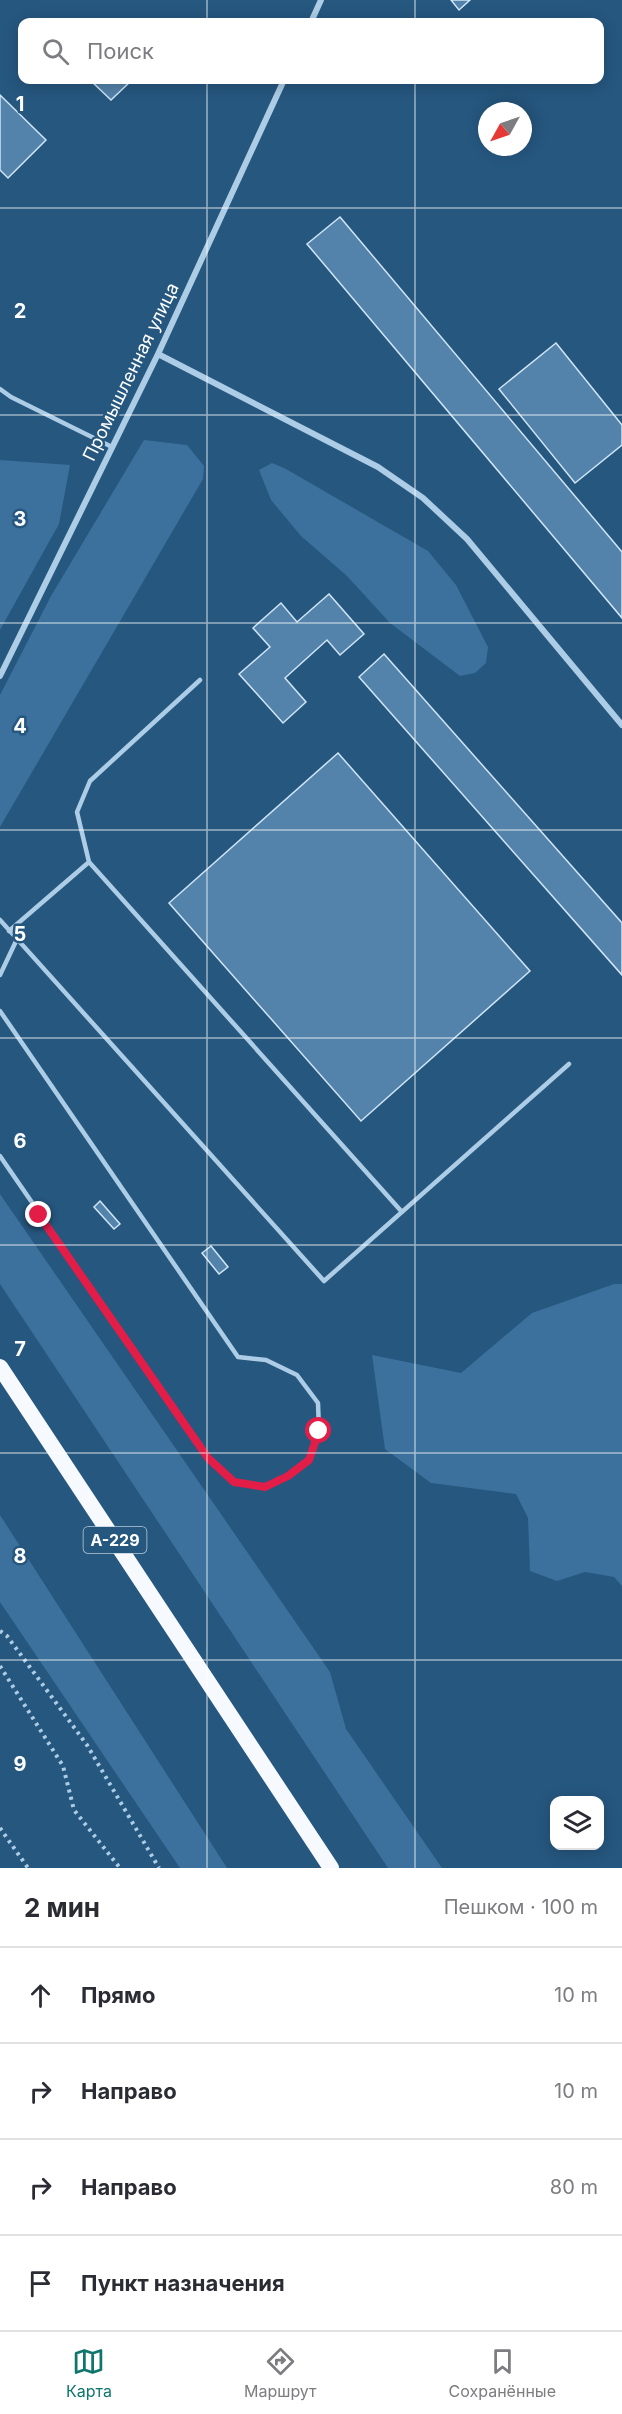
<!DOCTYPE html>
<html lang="ru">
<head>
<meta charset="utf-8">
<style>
  :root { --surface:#fff; --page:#f7f7f7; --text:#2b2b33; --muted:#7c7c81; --line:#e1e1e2; --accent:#0f766e }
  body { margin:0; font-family:Inter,sans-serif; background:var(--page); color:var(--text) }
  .controls { position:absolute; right:18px; bottom:18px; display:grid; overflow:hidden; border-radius:12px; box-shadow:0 3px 15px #0003 }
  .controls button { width:54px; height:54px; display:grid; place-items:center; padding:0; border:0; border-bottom:2px solid var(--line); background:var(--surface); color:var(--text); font:30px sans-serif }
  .compass { position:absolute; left:478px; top:102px; width:54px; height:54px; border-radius:50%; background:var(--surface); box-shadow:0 3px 15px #0003; rotate:230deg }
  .stop { position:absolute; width:18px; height:18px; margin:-14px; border:4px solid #e11d48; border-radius:50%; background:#fff }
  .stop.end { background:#e11d48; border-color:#fff; box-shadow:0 2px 6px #0008 }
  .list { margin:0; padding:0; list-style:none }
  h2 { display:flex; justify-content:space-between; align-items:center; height:78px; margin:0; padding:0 24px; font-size:26px }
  h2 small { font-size:20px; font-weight:400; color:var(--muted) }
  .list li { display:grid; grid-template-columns:39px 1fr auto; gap:18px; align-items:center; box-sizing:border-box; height:96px; padding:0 24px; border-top:2px solid var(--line) }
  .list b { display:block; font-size:22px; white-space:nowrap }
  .list em { font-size:20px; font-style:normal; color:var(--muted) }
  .icon { flex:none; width:33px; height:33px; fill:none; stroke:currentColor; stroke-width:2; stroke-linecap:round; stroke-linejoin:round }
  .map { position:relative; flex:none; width:622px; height:1868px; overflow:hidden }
  .search { position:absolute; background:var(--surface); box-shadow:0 3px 15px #0003; left:18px; right:18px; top:18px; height:66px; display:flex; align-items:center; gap:15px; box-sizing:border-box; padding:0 21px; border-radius:12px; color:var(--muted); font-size:22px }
  .sheet { height:462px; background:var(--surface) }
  nav { display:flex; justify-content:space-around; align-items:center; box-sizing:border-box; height:84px; border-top:2px solid var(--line); background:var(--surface); font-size:16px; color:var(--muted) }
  nav a { display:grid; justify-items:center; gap:3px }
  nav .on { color:var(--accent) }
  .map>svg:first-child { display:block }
</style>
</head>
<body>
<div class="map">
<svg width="622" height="1868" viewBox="0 0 622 1868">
  <rect width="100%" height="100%" fill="#26577f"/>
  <path fill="#3b719c" d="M144,440L187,445L204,466L203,479L0,827V695L51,596Z
    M0,460L70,465L59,524L0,630Z
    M272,463L286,469L428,551L456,585L488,647L486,663L475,673L460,676L390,623L347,576L301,536L271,500L259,470Z
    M0,1194L330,1672L346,1729L442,1868H388L0,1284Z
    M614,1284H622V1586L614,1577L585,1572L557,1581L530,1571L528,1518L516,1494L431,1483L385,1449L372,1355L461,1373L532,1313Z
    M0,1515L227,1868H180L0,1602Z"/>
  <path fill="#5383aa" stroke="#d0e5f5" stroke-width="1.5" d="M451,0H470L459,10Z
    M90,80H132L111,100Z
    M0,95L46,140L8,178L0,170Z
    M340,217L622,552V618L307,244Z
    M556,343L622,425V445L575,483L499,389Z
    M329,594L364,634L340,655L327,640L285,678L306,702L283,723L239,674L270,647L253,628L281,603L297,622Z
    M384,654L622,923V975L359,677Z
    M338,753L530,971L361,1121L169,903Z
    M100,1201L120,1224L114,1229L94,1207Z
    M211,1246L228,1267L219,1274L202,1253Z"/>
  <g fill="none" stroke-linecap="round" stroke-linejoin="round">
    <path stroke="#adcde6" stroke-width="4" stroke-dasharray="3 4.5" stroke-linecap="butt" d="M0,1631L7,1636L87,1745L159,1868
      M0,1666L63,1766L74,1810L120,1868
      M0,1828L28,1868"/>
    <path stroke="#adcde6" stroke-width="4.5" d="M0,389L11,397L112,447
      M89,862L77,812L90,781L200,680
      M0,920L324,1281L569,1064
      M9,931L89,862L402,1212
      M0,975L17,939
      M0,1011L238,1357L266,1360L297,1375L318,1403L319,1431L309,1460L288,1476L265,1487L234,1482L208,1458L0,1156"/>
    <path stroke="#adcde6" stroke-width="6" d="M311,22L321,0
      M158,354L378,467L423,498L467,539L622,725
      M0,676L158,354L284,80"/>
    <path stroke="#f6fafe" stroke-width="16" d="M0,1367L331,1868"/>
  </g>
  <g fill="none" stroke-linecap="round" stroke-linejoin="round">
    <path stroke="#e11d48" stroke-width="8" d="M39,1215L208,1458L234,1482L265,1487L288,1476L309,1460L319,1431"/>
  </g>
  <path fill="none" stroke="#fff" stroke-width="1.5" stroke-opacity="0.55" d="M207,0V22M415,0V22M207,80V1868M415,80V1868M0,208H622M0,415H622M0,623H622M0,830H622M0,1038H622M0,1245H622M0,1453H622M0,1660H622"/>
  <g text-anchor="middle" stroke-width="5" stroke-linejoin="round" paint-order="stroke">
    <rect fill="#26577f" stroke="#becdd9" stroke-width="1.5" x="83.5" y="1527" width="63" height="26" rx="4.5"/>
    <g font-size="16" font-weight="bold" fill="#fff">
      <text x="115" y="1546">А-229</text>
    </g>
    <g font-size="18" fill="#fff" stroke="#26577f">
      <text transform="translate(131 372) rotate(-64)" y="6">Промышленная улица</text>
    </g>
  </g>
  <g font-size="20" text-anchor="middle" font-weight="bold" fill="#fff" stroke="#26577f" stroke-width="5" stroke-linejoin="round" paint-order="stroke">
    <text x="20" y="111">1</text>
    <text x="20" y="318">2</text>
    <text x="20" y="526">3</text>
    <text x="20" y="733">4</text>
    <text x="20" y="941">5</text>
    <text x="20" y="1148">6</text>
    <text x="20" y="1356">7</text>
    <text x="20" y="1563">8</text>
    <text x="20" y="1771">9</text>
  </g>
</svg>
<div class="controls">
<button><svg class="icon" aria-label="layers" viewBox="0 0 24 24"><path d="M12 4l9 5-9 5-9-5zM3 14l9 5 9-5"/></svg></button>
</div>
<svg class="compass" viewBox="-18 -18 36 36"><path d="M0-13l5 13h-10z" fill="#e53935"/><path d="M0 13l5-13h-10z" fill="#7c7c81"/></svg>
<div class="stop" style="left:319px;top:1431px"></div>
<div class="stop end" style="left:39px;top:1215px"></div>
<div class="search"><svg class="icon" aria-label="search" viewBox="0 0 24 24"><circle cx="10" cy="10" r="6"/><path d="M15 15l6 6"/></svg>Поиск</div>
</div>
<section class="sheet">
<h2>2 мин<small>Пешком · 100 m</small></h2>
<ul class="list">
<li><svg class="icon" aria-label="ahead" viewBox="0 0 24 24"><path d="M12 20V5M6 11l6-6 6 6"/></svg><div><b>Прямо</b></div><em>10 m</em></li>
<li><svg class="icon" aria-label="right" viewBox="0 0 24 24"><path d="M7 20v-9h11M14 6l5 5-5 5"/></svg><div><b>Направо</b></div><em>10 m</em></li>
<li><svg class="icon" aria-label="right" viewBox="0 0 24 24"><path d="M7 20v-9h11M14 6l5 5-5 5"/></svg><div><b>Направо</b></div><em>80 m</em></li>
<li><svg class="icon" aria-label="arrive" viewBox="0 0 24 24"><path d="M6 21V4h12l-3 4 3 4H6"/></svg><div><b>Пункт назначения</b></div></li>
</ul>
</section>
<nav>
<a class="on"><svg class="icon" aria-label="map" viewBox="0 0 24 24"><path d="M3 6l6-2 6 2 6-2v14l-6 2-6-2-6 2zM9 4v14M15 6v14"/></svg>Карта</a>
<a><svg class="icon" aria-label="directions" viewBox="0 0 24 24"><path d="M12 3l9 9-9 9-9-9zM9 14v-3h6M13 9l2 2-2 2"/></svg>Маршрут</a>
<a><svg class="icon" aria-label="saved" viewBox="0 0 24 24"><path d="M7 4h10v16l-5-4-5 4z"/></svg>Сохранённые</a>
</nav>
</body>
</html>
